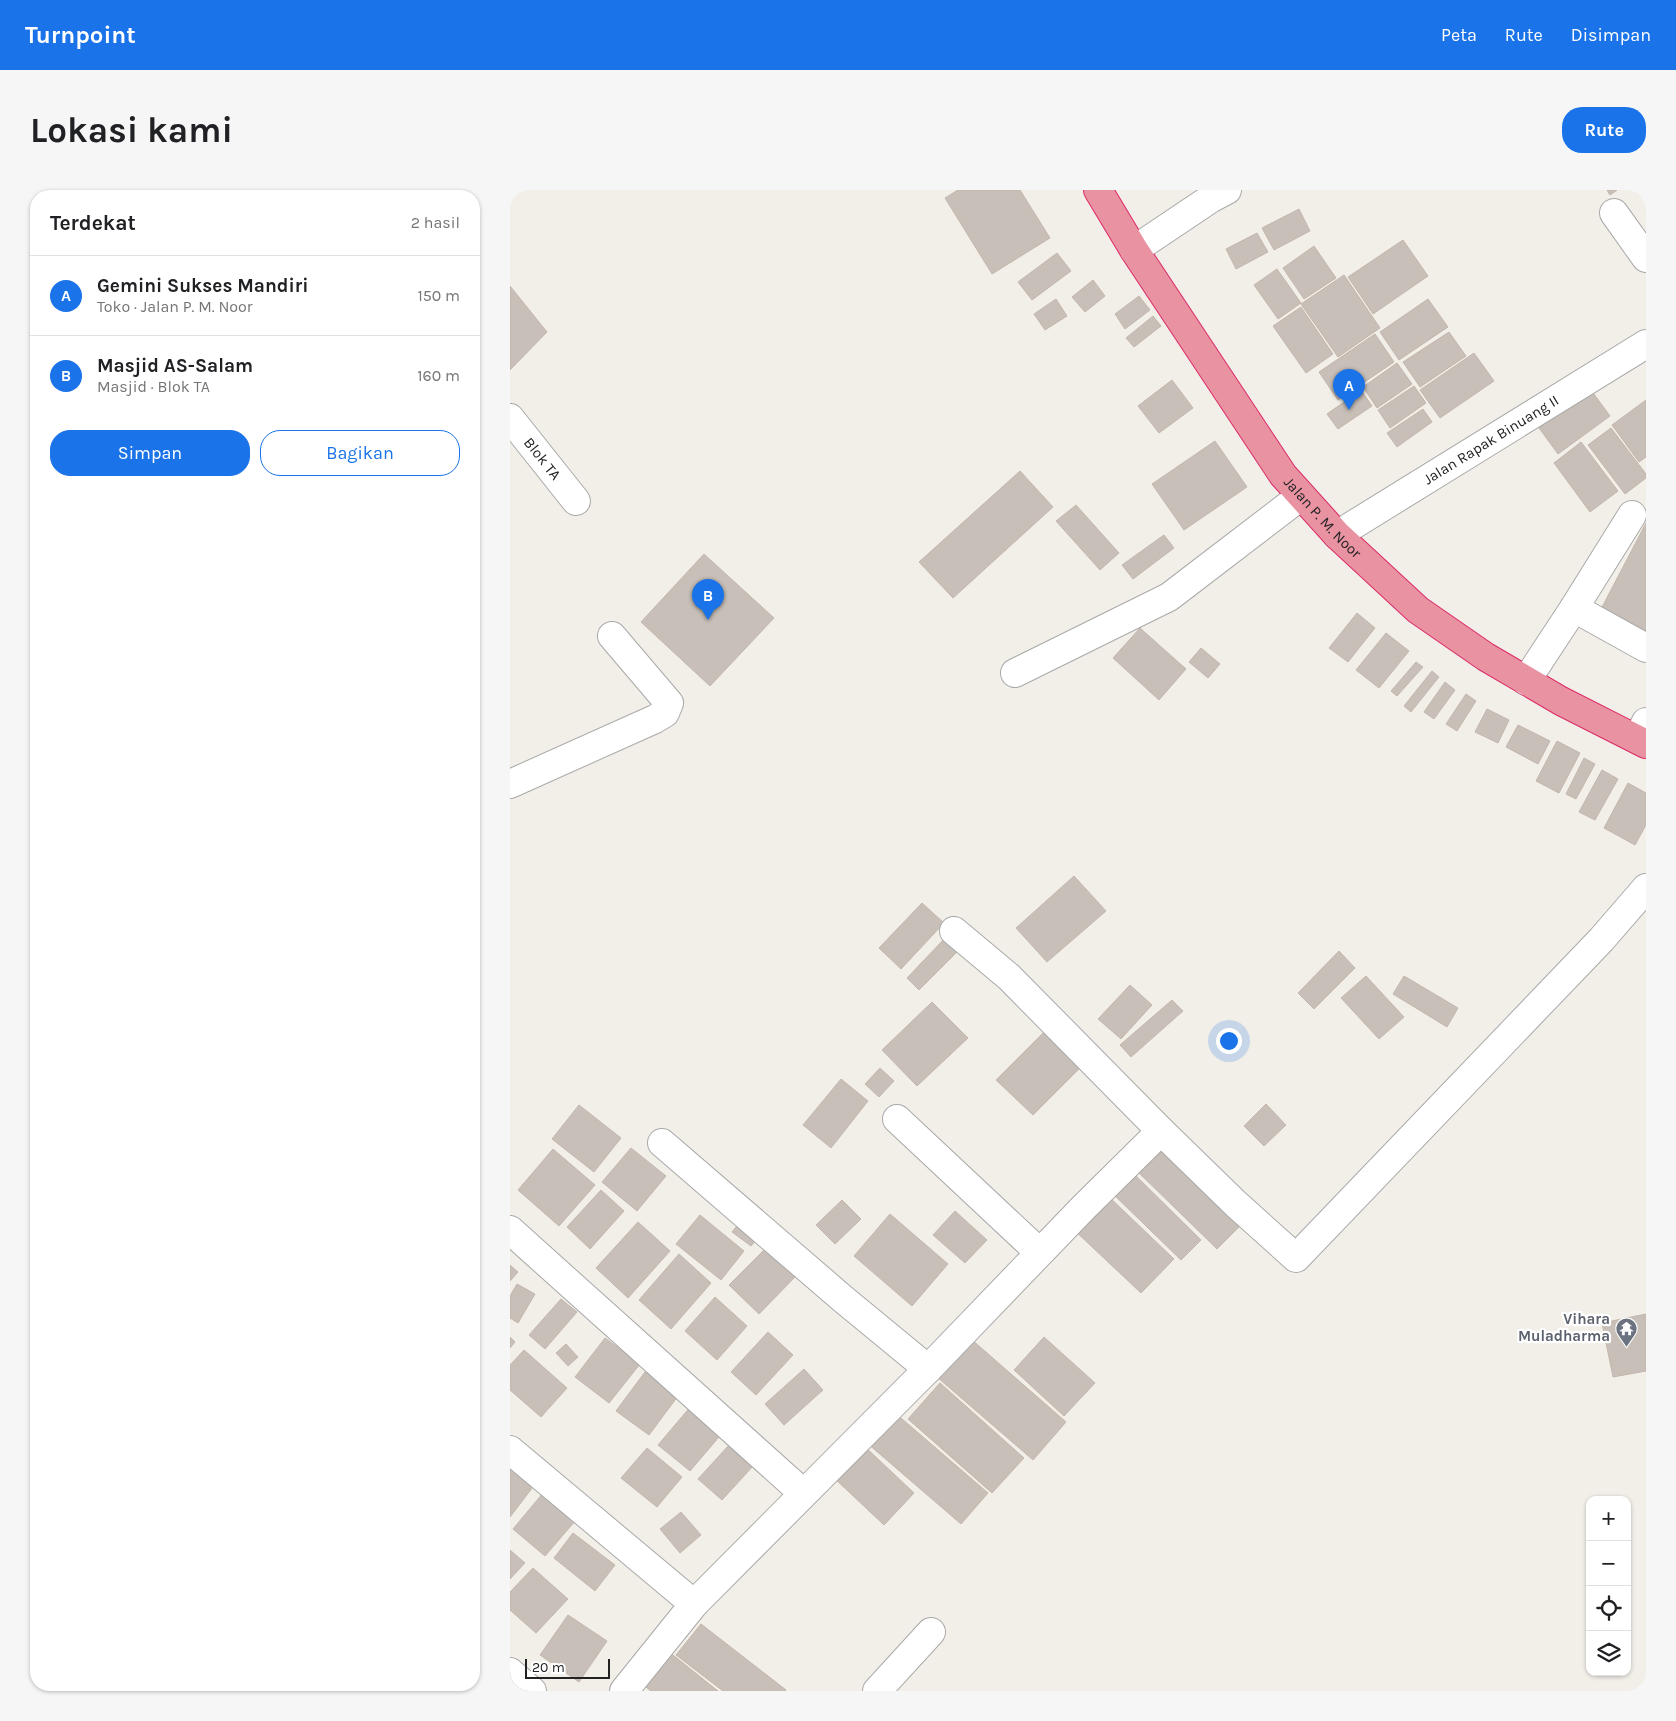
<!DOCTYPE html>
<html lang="id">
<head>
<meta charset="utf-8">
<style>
  :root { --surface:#fff; --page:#f6f6f6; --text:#202124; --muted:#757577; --line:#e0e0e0; --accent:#1a73e8 }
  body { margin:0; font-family:Karla,sans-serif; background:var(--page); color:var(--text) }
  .controls { position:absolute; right:15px; bottom:15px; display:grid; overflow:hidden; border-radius:10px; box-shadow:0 1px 4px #0004 }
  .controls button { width:45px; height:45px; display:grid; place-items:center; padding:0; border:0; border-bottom:1px solid var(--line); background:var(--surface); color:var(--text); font:25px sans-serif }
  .scale { position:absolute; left:15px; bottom:12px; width:85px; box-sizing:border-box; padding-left:5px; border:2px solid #222; border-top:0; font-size:14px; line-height:18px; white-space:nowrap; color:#222; -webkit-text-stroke:4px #fff; paint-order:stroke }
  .you { position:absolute; left:718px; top:850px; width:18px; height:18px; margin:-12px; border:4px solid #fff; border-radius:50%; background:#1a73e8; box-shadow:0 0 0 8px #1a73e833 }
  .badge { display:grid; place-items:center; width:32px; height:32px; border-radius:50%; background:var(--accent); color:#fff; font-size:16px; font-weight:700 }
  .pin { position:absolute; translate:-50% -41px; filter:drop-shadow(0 1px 2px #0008) }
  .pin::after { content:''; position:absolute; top:26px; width:18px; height:15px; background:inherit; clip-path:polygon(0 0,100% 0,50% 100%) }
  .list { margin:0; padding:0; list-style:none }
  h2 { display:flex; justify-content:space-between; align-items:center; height:65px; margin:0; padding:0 20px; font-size:21px }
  h2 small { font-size:16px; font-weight:400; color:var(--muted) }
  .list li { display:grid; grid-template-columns:32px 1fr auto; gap:15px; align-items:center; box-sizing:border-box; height:80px; padding:0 20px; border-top:1px solid var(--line) }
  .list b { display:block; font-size:19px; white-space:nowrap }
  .list p { margin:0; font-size:16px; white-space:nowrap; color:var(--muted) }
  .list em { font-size:16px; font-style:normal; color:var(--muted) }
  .actions { display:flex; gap:10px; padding:15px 20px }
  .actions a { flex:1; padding:11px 0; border:1px solid var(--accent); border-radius:20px; text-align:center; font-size:18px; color:var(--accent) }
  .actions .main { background:var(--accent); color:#fff }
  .icon { flex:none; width:28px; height:28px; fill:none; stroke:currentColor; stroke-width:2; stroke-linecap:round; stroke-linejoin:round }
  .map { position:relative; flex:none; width:1136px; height:1501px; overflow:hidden; border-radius:20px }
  header { display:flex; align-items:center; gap:30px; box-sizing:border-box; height:70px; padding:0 25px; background:var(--accent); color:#fff }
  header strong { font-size:24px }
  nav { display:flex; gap:28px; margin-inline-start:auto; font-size:18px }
  .intro { display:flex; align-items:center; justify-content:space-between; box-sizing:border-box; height:120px; padding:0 30px }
  h1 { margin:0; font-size:35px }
  .button { padding:12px 22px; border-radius:20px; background:var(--accent); color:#fff; font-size:18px; font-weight:700 }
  main { display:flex; gap:30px; padding:0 30px }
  aside { flex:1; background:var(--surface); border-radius:20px; box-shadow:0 1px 4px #0004 }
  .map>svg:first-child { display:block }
</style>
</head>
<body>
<header>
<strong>Turnpoint</strong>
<nav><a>Peta</a><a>Rute</a><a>Disimpan</a></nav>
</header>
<div class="intro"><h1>Lokasi kami</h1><a class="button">Rute</a></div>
<main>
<aside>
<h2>Terdekat<small>2 hasil</small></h2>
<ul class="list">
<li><span class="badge">A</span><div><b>Gemini Sukses Mandiri</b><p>Toko · Jalan P. M. Noor</p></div><em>150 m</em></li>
<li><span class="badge">B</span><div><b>Masjid AS-Salam</b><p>Masjid · Blok TA</p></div><em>160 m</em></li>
</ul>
<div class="actions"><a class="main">Simpan</a><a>Bagikan</a></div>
</aside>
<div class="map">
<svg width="1136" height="1501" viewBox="0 0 1136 1501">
  <rect width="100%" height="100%" fill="#f2efe9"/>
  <path fill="#c7bfb8" stroke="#c4b6ab" d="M448,0H510L540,48L482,84L435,8Z
    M1097,0H1107L1100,5Z
    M789,19L800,41L764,60L752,38Z
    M747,43L758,62L726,79L716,59Z
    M893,50L918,86L863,124L838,87Z
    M804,56L826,88L794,109L773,78Z
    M547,63L561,81L522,110L508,92Z
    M767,79L791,113L768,129L744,95Z
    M834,85L870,138L828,167L791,114Z
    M583,90L595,106L575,122L562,107Z
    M0,96L37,142L0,180Z
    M629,106L640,120L615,139L605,124Z
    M546,109L557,126L535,140L524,124Z
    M918,109L938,137L889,170L870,142Z
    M791,117L823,164L796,183L763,136Z
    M643,126L651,136L624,157L616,148Z
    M939,142L956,166L910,197L893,172Z
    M865,144L884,172L828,210L809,182Z
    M964,163L984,191L930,228L910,200Z
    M887,173L902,194L867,218L853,197Z
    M662,190L683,218L649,243L628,216Z
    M904,196L916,213L880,238L868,220Z
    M851,200L862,216L828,239L817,224Z
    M1081,200L1100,226L1048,264L1029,238Z
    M1136,210V267L1129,272L1102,235Z
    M913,219L922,232L887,257L877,243Z
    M1101,238L1136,284V288L1115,304L1078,255Z
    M705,251L737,297L674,340L642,294Z
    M1071,252L1108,301L1080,322L1044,273Z
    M510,281L543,317L443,408L409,372Z
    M566,315L609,363L590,380L546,331Z
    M1136,333V444L1090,421Z
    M654,345L664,358L623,389L612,375Z
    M194,364L264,428L200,496L131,432Z
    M847,423L865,438L838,472L819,458Z
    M630,438L676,479L649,510L603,468Z
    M876,443L899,461L869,498L846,480Z
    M691,458L710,474L698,488L679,472Z
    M906,472L913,477L887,506L881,501Z
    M922,481L929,487L901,522L894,516Z
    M935,492L945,500L924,529L914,522Z
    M956,504L966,511L947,541L936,534Z
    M977,519L999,530L988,553L965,542Z
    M1008,535L1040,551L1028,574L996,557Z
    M1047,551L1070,563L1049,603L1026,591Z
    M1074,568L1085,574L1066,609L1056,604Z
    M1092,580L1108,589L1085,630L1069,622Z
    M1118,593L1136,603V635L1125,655L1094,638Z
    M564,686L596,721L537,772L506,738Z
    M412,713L434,733L391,779L369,758Z
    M436,747L449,760L409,800L397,788Z
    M829,761L845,778L804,819L788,803Z
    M856,786L894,827L869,849L831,808Z
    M894,786L948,818L937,837L883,804Z
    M620,795L642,815L611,849L588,829Z
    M662,810L673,821L621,867L610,855Z
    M422,812L458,848L407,896L372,860Z
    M540,836L576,872L523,925L486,890Z
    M370,878L384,891L369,907L355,894Z
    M331,889L358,911L321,958L293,935Z
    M756,914L776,935L754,956L734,936Z
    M69,915L111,948L84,982L42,949Z
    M648,951L733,1033L707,1059L623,977Z
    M121,958L156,986L127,1021L92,992Z
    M43,959L85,995L49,1036L8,1000Z
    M620,980L691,1050L671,1070L600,1001Z
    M91,1000L114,1021L80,1059L57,1037Z
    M596,1004L664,1069L631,1103L563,1039Z
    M332,1010L351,1029L325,1054L306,1035Z
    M445,1021L477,1050L455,1073L423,1045Z
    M380,1024L438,1074L402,1116L344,1066Z
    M190,1025L234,1061L211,1090L166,1054Z
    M234,1027L253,1042L241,1056L222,1042Z
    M128,1032L160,1061L118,1108L86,1078Z
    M256,1058L285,1087L249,1124L219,1095Z
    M169,1064L201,1093L161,1139L129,1110Z
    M0,1075L8,1082L0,1091Z
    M7,1094L25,1104L8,1133L0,1128V1106Z
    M205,1107L237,1136L207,1170L175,1141Z
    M51,1109L67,1122L35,1159L19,1145Z
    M1136,1124V1181L1103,1187L1092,1133Z
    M258,1142L283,1165L246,1205L221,1182Z
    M0,1147L5,1152L0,1158Z
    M534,1147L585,1193L554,1226L504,1180Z
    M95,1148L130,1174L99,1213L65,1187Z
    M461,1149L556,1232L523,1270L427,1187Z
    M56,1154L68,1167L58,1176L46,1163Z
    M14,1160L57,1198L31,1227L0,1200V1175Z
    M294,1179L313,1200L274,1235L255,1214Z
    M135,1182L168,1206L139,1245L106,1221Z
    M430,1193L514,1268L482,1303L398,1229Z
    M182,1215L214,1241L180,1281L148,1255Z
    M384,1222L478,1303L451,1334L357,1253Z
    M220,1254L244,1275L212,1310L188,1289Z
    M352,1254L404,1303L374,1335L322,1286Z
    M137,1258L172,1287L147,1317L111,1288Z
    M0,1273L26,1293L0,1327Z
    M33,1303L66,1330L35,1366L3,1339Z
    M171,1322L191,1345L170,1363L150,1339Z
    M63,1343L105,1375L85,1401L44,1368Z
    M0,1360L15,1373L0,1389Z
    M23,1378L58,1409L26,1443L0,1420V1402Z
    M58,1425L97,1451L69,1492L30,1465Z
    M191,1434L276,1500L275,1501H213L166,1465Z
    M158,1461L208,1501H141L132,1494Z"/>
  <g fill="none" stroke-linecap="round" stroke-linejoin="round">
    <defs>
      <g id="minor">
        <path d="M1104,23L1136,68"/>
        <path d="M624,60L700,9L717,0"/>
        <path id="s1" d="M0,228L66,311"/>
        <path id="s2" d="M827,345L1136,154"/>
        <path d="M1064,418L1122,325"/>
        <path d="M505,483L659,407L791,306"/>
        <path d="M1016,491L1064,418L1136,458"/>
        <path d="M1127,549L1136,532"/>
        <path d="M0,594L145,529L155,523L159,513L102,446"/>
        <path d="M444,741L499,787L651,941"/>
        <path d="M387,929L529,1062"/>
        <path d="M152,953L333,1109L418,1179"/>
        <path d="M0,1040L293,1303"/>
        <path d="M0,1260L184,1414"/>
        <path d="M0,1482L22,1501"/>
        <path d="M114,1501L184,1414L418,1179L573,1018L651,941L726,1014L786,1068L1091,750L1136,698"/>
        <path d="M367,1501L421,1442"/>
      </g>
      <g id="highway">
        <path id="s3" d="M588,0L624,60L773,285L827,345L908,420L976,467L1051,511L1136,554"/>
      </g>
    </defs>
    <use href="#minor" stroke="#a9a9a9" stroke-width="30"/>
    <use href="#highway" stroke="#dc2a67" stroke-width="30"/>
    <use href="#minor" stroke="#fff" stroke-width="28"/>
    <use href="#highway" stroke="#e892a2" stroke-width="28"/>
  </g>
  <defs>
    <symbol id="temple-pin" viewBox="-11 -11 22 30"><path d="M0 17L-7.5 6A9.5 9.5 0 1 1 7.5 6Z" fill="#6b7280" stroke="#fff"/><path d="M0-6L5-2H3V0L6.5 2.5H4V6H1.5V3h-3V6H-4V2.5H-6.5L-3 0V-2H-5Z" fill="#fff"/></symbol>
  </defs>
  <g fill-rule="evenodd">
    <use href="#temple-pin" x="1104" y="1126" width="25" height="34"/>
  </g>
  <g text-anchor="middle" stroke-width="4.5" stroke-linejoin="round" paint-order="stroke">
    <g font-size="15" fill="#222" stroke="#fff">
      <text dy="5" stroke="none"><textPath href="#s2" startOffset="181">Jalan Rapak Binuang II</textPath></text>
      <text dy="5" stroke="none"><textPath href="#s1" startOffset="52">Blok TA</textPath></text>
      <text dy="5" stroke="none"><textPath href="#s3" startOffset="398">Jalan P. M. Noor</textPath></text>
    </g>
    <g font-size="15" font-weight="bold" fill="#5b616d" stroke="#fff" text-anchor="end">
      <text x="1100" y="1134">Vihara<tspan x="1100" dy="17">Muladharma</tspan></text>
    </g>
  </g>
</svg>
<div class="controls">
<button>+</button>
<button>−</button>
<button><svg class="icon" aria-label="locate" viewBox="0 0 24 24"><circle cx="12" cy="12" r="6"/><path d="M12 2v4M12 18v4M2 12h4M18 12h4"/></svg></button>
<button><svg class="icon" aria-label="layers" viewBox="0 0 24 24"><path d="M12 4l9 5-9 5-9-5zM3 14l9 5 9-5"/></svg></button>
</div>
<div class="scale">20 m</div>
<div class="you"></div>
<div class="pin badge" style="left:839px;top:220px">A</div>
<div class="pin badge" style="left:198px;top:430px">B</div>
</div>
</main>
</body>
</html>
